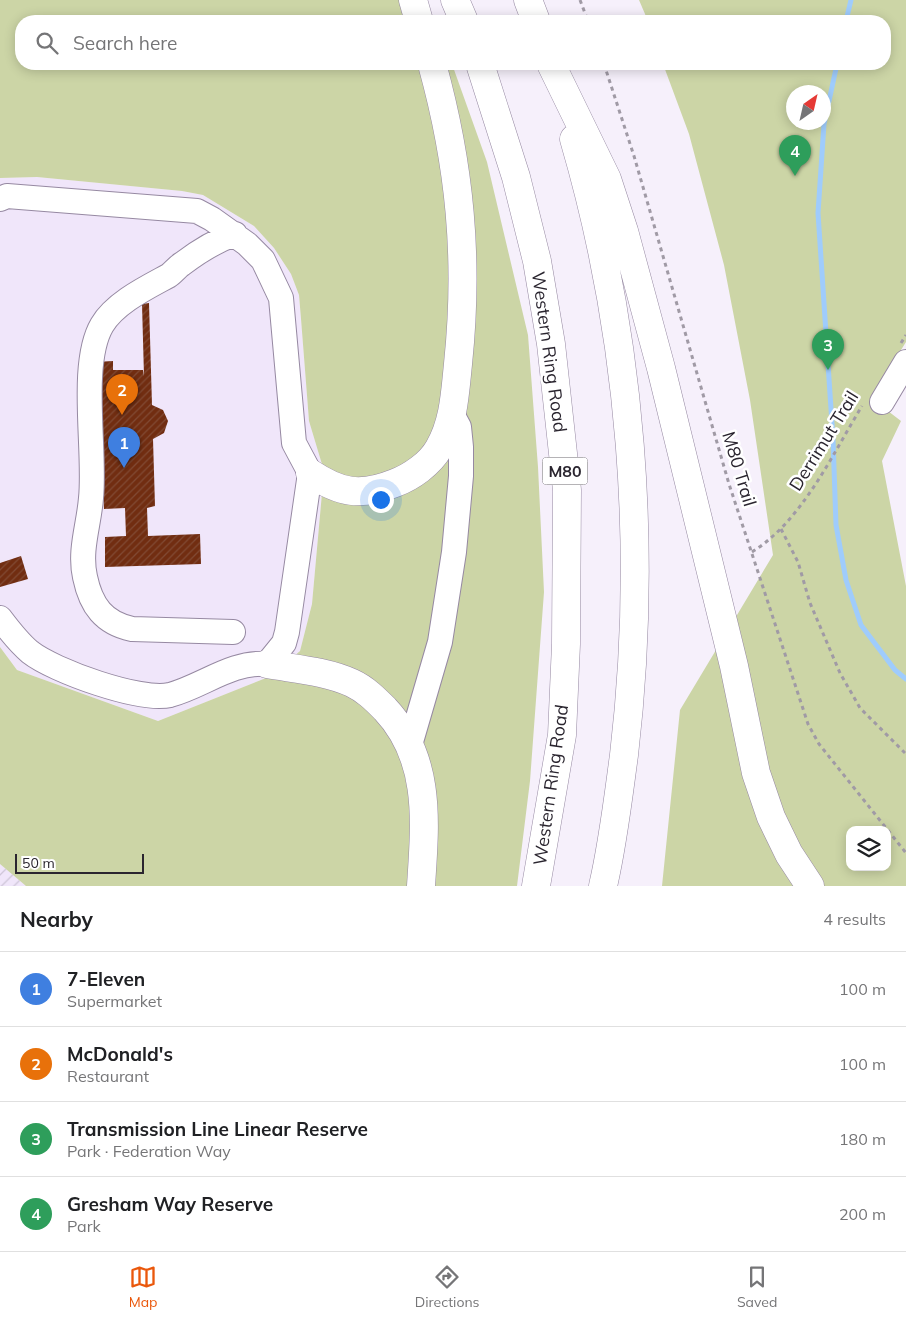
<!DOCTYPE html>
<html lang="en">
<head>
<meta charset="utf-8">
<style>
  :root { --surface:#fff; --page:#f6f6f6; --text:#202124; --muted:#757577; --line:#e0e0e0; --accent:#ea580c }
  body { margin:0; font-family:Mulish,sans-serif; background:var(--page); color:var(--text) }
  .controls { position:absolute; right:15px; bottom:15px; display:grid; overflow:hidden; border-radius:10px; box-shadow:0 2px 12px #0003 }
  .controls button { width:45px; height:45px; display:grid; place-items:center; padding:0; border:0; border-bottom:1px solid var(--line); background:var(--surface); color:var(--text); font:25px sans-serif }
  .compass { position:absolute; left:786px; top:85px; width:45px; height:45px; border-radius:50%; background:var(--surface); box-shadow:0 2px 12px #0003; rotate:34deg }
  .scale { position:absolute; left:15px; bottom:12px; width:129px; box-sizing:border-box; padding-left:5px; border:2px solid #2a252f; border-top:0; font-size:14px; line-height:18px; white-space:nowrap; color:#2a252f; -webkit-text-stroke:4px #fff; paint-order:stroke }
  .you { position:absolute; left:380px; top:499px; width:18px; height:18px; margin:-12px; border:4px solid #fff; border-radius:50%; background:#1a73e8; box-shadow:0 0 0 8px #1a73e833 }
  .badge { display:grid; place-items:center; width:32px; height:32px; border-radius:50%; background:var(--accent); color:#fff; font-size:16px; font-weight:700 }
  .pin { position:absolute; translate:-50% -41px; filter:drop-shadow(0 1px 2px #0008) }
  .pin::after { content:''; position:absolute; top:26px; width:18px; height:15px; background:inherit; clip-path:polygon(0 0,100% 0,50% 100%) }
  .list { margin:0; padding:0; list-style:none }
  h2 { display:flex; justify-content:space-between; align-items:center; height:65px; margin:0; padding:0 20px; font-size:21px }
  h2 small { font-size:16px; font-weight:400; color:var(--muted) }
  .list li { display:grid; grid-template-columns:32px 1fr auto; gap:15px; align-items:center; box-sizing:border-box; height:75px; padding:0 20px; border-top:1px solid var(--line) }
  .list b { display:block; font-size:19px; white-space:nowrap }
  .list p { margin:0; font-size:16px; white-space:nowrap; color:var(--muted) }
  .list em { font-size:16px; font-style:normal; color:var(--muted) }
  .icon { flex:none; width:28px; height:28px; fill:none; stroke:currentColor; stroke-width:2; stroke-linecap:round; stroke-linejoin:round }
  .map { position:relative; flex:none; width:906px; height:886px; overflow:hidden }
  .search { position:absolute; background:var(--surface); box-shadow:0 2px 12px #0003; left:15px; right:15px; top:15px; height:55px; display:flex; align-items:center; gap:12px; box-sizing:border-box; padding:0 18px; border-radius:20px; color:var(--muted); font-size:19px }
  .sheet { height:365px; background:var(--surface) }
  nav { display:flex; justify-content:space-around; align-items:center; box-sizing:border-box; height:70px; border-top:1px solid var(--line); background:var(--surface); font-size:14px; color:var(--muted) }
  nav a { display:grid; justify-items:center; gap:2px }
  nav .on { color:var(--accent) }
  .map>svg:first-child { display:block }
</style>
</head>
<body>
<div class="map">
<svg width="906" height="886" viewBox="0 0 906 886">
  <defs>
    <pattern id="industrial-furrows" width="10" height="10" patternUnits="userSpaceOnUse" patternTransform="scale(1.25)"><rect width="10" height="10" fill="#f0e6fa"/><path d="M-1 1l2-2M0 10L10 0M9 11l2-2" fill="none" stroke="#cec5d7"/></pattern>
    <pattern id="building-hatch" width="6" height="6" patternUnits="userSpaceOnUse" patternTransform="scale(1.25)"><rect width="6" height="6" fill="#712d11"/><path d="M-1 1l2-2M0 6l6-6M5 7l2-2" fill="none" stroke="#814a34"/></pattern>
  </defs>
  <rect width="100%" height="100%" fill="#f6f0fb"/>
  <path fill="#f0e6fa" d="M37,177L182,191L203,195L254,226L274,248L291,274L299,295L309,421L324,471L312,604L300,651L271,676L158,721L17,670L0,647V178Z"/>
  <path fill="url(#industrial-furrows)" d="M0,864L26,886H0Z"/>
  <path fill="#ccd5a6" fill-rule="evenodd" d="M0,0H421L433,21H21V64H452L487,162L528,335L538,467L544,592L530,781L517,886H26L0,864V647L17,670L158,721L271,676L300,651L312,604L324,471L309,421L301,319L299,295L291,274L274,248L254,226L203,195L182,191L37,177L0,178Z
    M639,0H906V342L871,398L901,421L882,461L906,586V886H662L680,710L773,555L750,400L724,265L689,134L663,64H885V21H648ZM794,92H824V122H794ZM850,830H887V867H850Z"/>
  <g fill="none" stroke-linecap="round" stroke-linejoin="round">
    <path stroke="#9fccfc" stroke-width="5" d="M846,21L851,0
      M837,64L824,124L818,213L833,439L836,525L846,580L861,625L895,670L906,679"/>
  </g>
  <path fill="url(#building-hatch)" d="M149,303L152,405L163,410L168,421L164,433L153,439L155,506L147,508L148,536L200,534L201,564L105,567V537L126,536L125,508L104,509L96,362L113,361V370H143L144,376L142,304Z
    M21,556L28,579L0,587V563Z"/>
  <g fill="none" stroke-linecap="round" stroke-linejoin="round">
    <defs>
      <path id="minor" d="M0,199L7,196L197,211L212,219L247,244L263,260L281,298L294,443L310,473L287,632L284,643L267,664C232,661 203,686 170,695C141,702 54,671 30,652C18,642 9,630 0,618
        M882,402L906,362
        M233,632L132,629C104,623 91,606 85,577C79,550 89,525 91,498C96,451 79,364 102,325C115,303 146,288 168,276C173,273 177,267 182,264C199,251 215,241 235,234
        M410,745L440,642L454,552L461,476V447L459,427L452,414"/>
      <path id="highway" d="M413,0L419,21
        M455,0L464,21
        M528,0L536,21
        M480,64L516,177L537,261L551,344L567,490L566,644L562,735L536,886
        M551,64L607,179L624,231L661,368L734,666L756,773L771,817L789,854L810,886
        M574,139C632,337 648,551 624,755C618,799 613,843 603,886
        M310,473C340,493 360,497 395,483C411,477 430,464 439,448C454,422 455,393 458,364C469,259 460,165 432,64
        M267,664C295,669 326,671 352,683C365,689 375,699 385,709C432,759 425,823 421,886"/>
    </defs>
    <use href="#minor" stroke="#9689a2" stroke-width="26"/>
    <use href="#highway" stroke="#9689a2" stroke-width="29"/>
    <path stroke="#a09aa5" stroke-width="3" stroke-dasharray="4 4" stroke-linecap="butt" d="M580,0L588,21
      M604,64L634,156L729,484L808,724L819,744L906,853
      M901,343L906,335
      M781,529L798,562L810,603L840,673L860,708L906,754
      M752,552C802,521 832,455 862,406"/>
    <use href="#minor" stroke="#fff" stroke-width="24"/>
    <use href="#highway" stroke="#fff" stroke-width="28"/>
  </g>
  <g text-anchor="middle" stroke-width="5" stroke-linejoin="round" paint-order="stroke">
    <rect fill="#fff" stroke="#6a666d" stroke-width="1" x="542.5" y="457.5" width="45" height="27" rx="4"/>
    <g font-size="16" font-weight="bold" fill="#2a252f">
      <text x="565" y="477">M80</text>
    </g>
    <g font-size="18" fill="#2a252f" stroke="#fff">
      <text transform="translate(549 352) rotate(82)" y="6">Western Ring Road</text>
      <text transform="translate(824 441) rotate(-58)" y="6">Derrimut Trail</text>
      <text transform="translate(739 469) rotate(73)" y="6">M80 Trail</text>
      <text transform="translate(551 785) rotate(-82)" y="6">Western Ring Road</text>
    </g>
  </g>
</svg>
<div class="controls">
<button><svg class="icon" aria-label="layers" viewBox="0 0 24 24"><path d="M12 4l9 5-9 5-9-5zM3 14l9 5 9-5"/></svg></button>
</div>
<svg class="compass" viewBox="-18 -18 36 36"><path d="M0-13l5 13h-10z" fill="#e53935"/><path d="M0 13l5-13h-10z" fill="#757577"/></svg>
<div class="scale">50 m</div>
<div class="you"></div>
<div class="pin badge" style="left:124px;top:468px;background:#3f7fe0">1</div>
<div class="pin badge" style="left:122px;top:415px;background:#e8710a">2</div>
<div class="pin badge" style="left:828px;top:370px;background:#2e9e5b">3</div>
<div class="pin badge" style="left:795px;top:176px;background:#2e9e5b">4</div>
<div class="search"><svg class="icon" aria-label="search" viewBox="0 0 24 24"><circle cx="10" cy="10" r="6"/><path d="M15 15l6 6"/></svg>Search here</div>
</div>
<section class="sheet">
<h2>Nearby<small>4 results</small></h2>
<ul class="list">
<li><span class="badge" style="background:#3f7fe0">1</span><div><b>7-Eleven</b><p>Supermarket</p></div><em>100 m</em></li>
<li><span class="badge" style="background:#e8710a">2</span><div><b>McDonald's</b><p>Restaurant</p></div><em>100 m</em></li>
<li><span class="badge" style="background:#2e9e5b">3</span><div><b>Transmission Line Linear Reserve</b><p>Park · Federation Way</p></div><em>180 m</em></li>
<li><span class="badge" style="background:#2e9e5b">4</span><div><b>Gresham Way Reserve</b><p>Park</p></div><em>200 m</em></li>
</ul>
</section>
<nav>
<a class="on"><svg class="icon" aria-label="map" viewBox="0 0 24 24"><path d="M3 6l6-2 6 2 6-2v14l-6 2-6-2-6 2zM9 4v14M15 6v14"/></svg>Map</a>
<a><svg class="icon" aria-label="directions" viewBox="0 0 24 24"><path d="M12 3l9 9-9 9-9-9zM9 14v-3h6M13 9l2 2-2 2"/></svg>Directions</a>
<a><svg class="icon" aria-label="saved" viewBox="0 0 24 24"><path d="M7 4h10v16l-5-4-5 4z"/></svg>Saved</a>
</nav>
</body>
</html>
